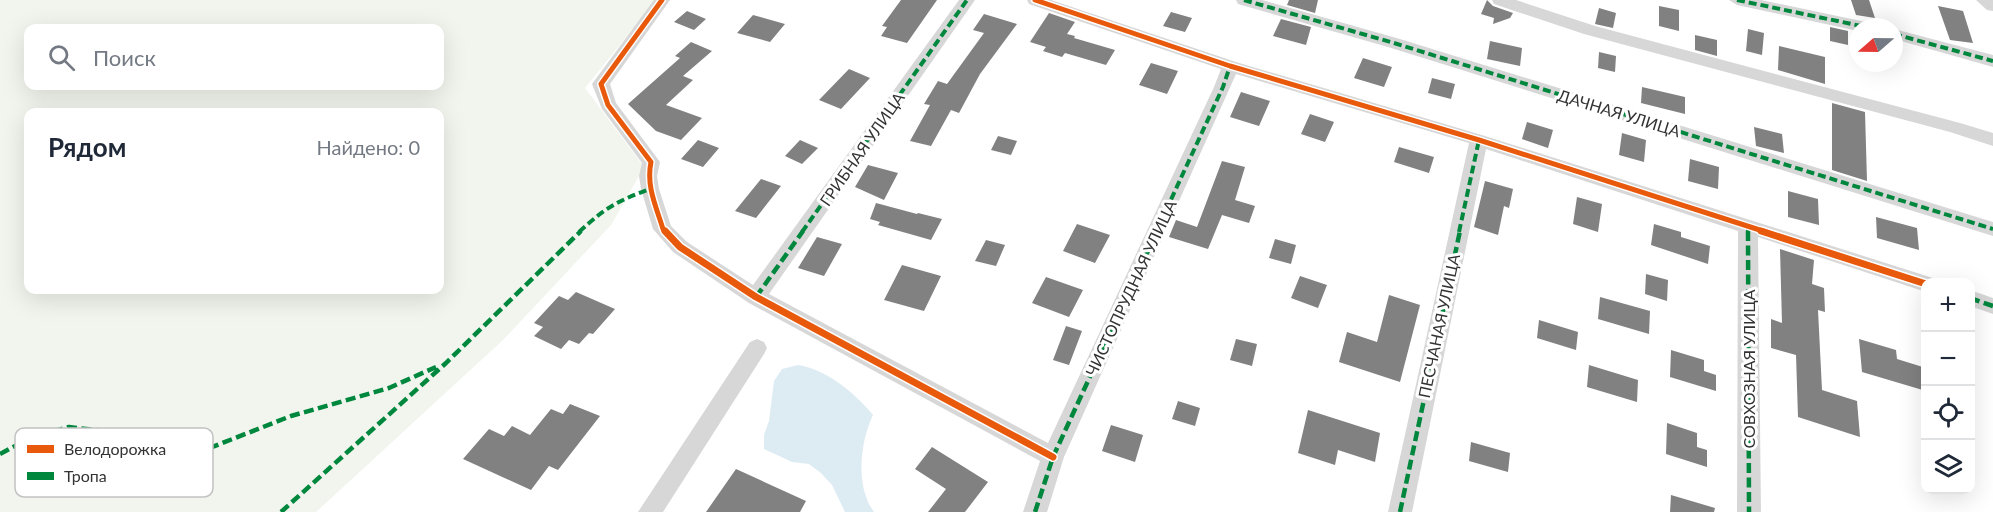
<!DOCTYPE html>
<html lang="ru">
<head>
<meta charset="utf-8">
<style>
  :root { --surface:#fff; --page:#f6f6f7; --text:#1f2937; --muted:#747a83; --line:#e0e1e3 }
  body { margin:0; font-family:Lato,sans-serif; background:var(--page); color:var(--text) }
  .controls { position:absolute; right:18px; bottom:18px; display:grid; overflow:hidden; border-radius:12px; box-shadow:0 6px 24px #0002 }
  .controls button { width:54px; height:54px; display:grid; place-items:center; padding:0; border:0; border-bottom:2px solid var(--line); background:var(--surface); color:var(--text); font:30px sans-serif }
  .compass { position:absolute; left:1849px; top:18px; width:54px; height:54px; border-radius:50%; background:var(--surface); box-shadow:0 6px 24px #0002; rotate:250deg }
  .list { margin:0; padding:0; list-style:none }
  h2 { display:flex; justify-content:space-between; align-items:center; height:78px; margin:0; padding:0 24px; font-size:26px }
  h2 small { font-size:20px; font-weight:400; color:var(--muted) }
  .icon { flex:none; width:33px; height:33px; fill:none; stroke:currentColor; stroke-width:2; stroke-linecap:round; stroke-linejoin:round }
  .map { position:relative; flex:none; width:1993px; height:512px; overflow:hidden }
  .search { position:absolute; background:var(--surface); box-shadow:0 6px 24px #0002; left:24px; top:24px; width:420px; height:66px; display:flex; align-items:center; gap:15px; box-sizing:border-box; padding:0 21px; border-radius:12px; color:var(--muted); font-size:22px }
  .panel { position:absolute; background:var(--surface); box-shadow:0 6px 24px #0002; left:24px; top:108px; width:420px; height:186px; border-radius:12px }
  .map>svg:first-child { display:block }
</style>
</head>
<body>
<div class="map">
<svg width="1993" height="512" viewBox="0 0 1993 512">
  <rect width="100%" height="100%" fill="#fff"/>
  <path fill="#f1f5ed" fill-rule="evenodd" d="M0,0H656L585,88L644,167L611,225L503,340L316,512H0ZM28,28H440V86H28ZM28,112H440V290H28Z"/>
  <path fill="#ddebf3" d="M798,365C826,369 855,393 873,415C860,442 855,487 874,512H845L832,485L821,473L809,464L792,462L764,449V435L769,421L774,381L782,369Z"/>
  <path fill="#818181" d="M901,0H937L907,43L881,36L887,27L882,26Z
    M1289,0H1318L1315,13L1287,5Z
    M1487,0L1493,6L1513,13L1510,18L1493,24L1494,18L1481,14Z
    M1851,0H1869L1875,18L1856,15Z
    M1659,6L1679,10V31L1659,26Z
    M1938,6L1963,11L1973,43L1950,40Z
    M1599,8L1616,13L1613,28L1595,24Z
    M687,11L706,19L694,30L674,22Z
    M1171,12L1192,18L1185,32L1163,26Z
    M1049,13L1075,22L1067,34L1075,36L1074,38L1115,50L1106,65L1065,53L1062,57L1043,51L1046,47L1030,42Z
    M984,14L1017,24L980,74L959,113L951,110L931,146L910,141L930,105L924,104L938,81L947,84L984,33L973,30Z
    M753,15L785,24L770,42L737,33Z
    M1281,19L1311,27L1306,45L1273,36Z
    M1830,27L1848,31V45L1830,41Z
    M1748,29L1764,33L1762,55L1746,51Z
    M1695,35L1717,40V56L1695,50Z
    M1490,41L1522,48L1520,66L1487,59Z
    M691,42L712,51L683,76L693,80L666,105L702,118L681,140L656,131L628,104L680,58L675,56Z
    M1779,46L1825,57V84L1778,70Z
    M1599,52L1616,56L1615,72L1598,68Z
    M1363,58L1392,67L1384,87L1354,78Z
    M1151,63L1178,71L1167,94L1139,85Z
    M849,69L870,78L841,109L819,100Z
    M1432,78L1455,84L1451,99L1428,93Z
    M1642,87L1685,97V114L1641,103Z
    M1241,92L1270,101L1259,126L1230,117Z
    M1832,103L1865,112L1867,181L1832,170Z
    M1310,114L1334,122L1325,142L1301,134Z
    M1527,122L1553,130L1548,148L1522,139Z
    M1754,127L1782,134L1784,153L1756,146Z
    M1622,133L1646,140L1644,162L1619,155Z
    M998,136L1017,141L1011,155L991,150Z
    M698,140L719,148L703,167L681,159Z
    M800,140L818,148L802,164L785,156Z
    M1399,147L1434,157L1429,173L1394,162Z
    M1690,159L1719,167L1718,189L1688,181Z
    M1222,161L1245,167L1235,200L1255,206L1249,223L1222,215L1208,249L1169,237L1176,220L1197,227Z
    M868,165L898,173L884,200L855,187Z
    M761,179L781,186L756,218L735,211Z
    M1485,181L1513,189L1509,208L1504,206L1498,235L1474,227Z
    M1788,191L1818,199L1819,225L1788,217Z
    M1577,197L1602,204L1598,232L1573,224Z
    M876,203L917,214L918,213L942,219L931,240L878,225L880,222L870,219Z
    M1876,217L1917,228L1919,250L1877,238Z
    M1077,224L1110,235L1095,263L1063,251Z
    M1654,224L1681,232V237L1710,246L1708,264L1651,245Z
    M817,237L842,244L824,276L798,268Z
    M1275,239L1296,245L1291,264L1269,258Z
    M986,240L1005,245L996,266L975,261Z
    M1780,249L1814,260L1812,284L1824,288L1825,312L1818,310L1822,390L1857,401L1860,437L1798,417L1796,355L1771,348V319L1782,323Z
    M902,265L941,276L924,311L884,300Z
    M1646,274L1668,280L1667,301L1645,294Z
    M1300,276L1327,285L1318,308L1291,298Z
    M1046,277L1083,290L1069,317L1032,303Z
    M576,292L615,309L593,334L589,333L579,344L569,340L561,349L534,336L543,327L534,323L559,296L568,300Z
    M1389,295L1420,305L1400,382L1339,362L1347,332L1377,342Z
    M1600,297L1650,311L1649,334L1598,319Z
    M1539,320L1578,332L1576,350L1537,338Z
    M1066,326L1082,331L1069,365L1053,360Z
    M1236,339L1257,344L1252,366L1230,360Z
    M1859,339L1896,350L1897,359L1926,368V391L1862,372Z
    M1671,350L1704,360V371L1716,375V391L1670,377Z
    M1589,365L1638,380L1637,402L1587,387Z
    M1178,401L1200,408L1195,426L1172,419Z
    M570,404L600,416L558,470L549,466L531,490L463,459L489,429L504,436L512,426L530,435L551,409L563,414Z
    M1308,410L1380,433L1375,462L1338,450L1335,465L1298,453Z
    M1667,423L1697,433V447L1707,450V467L1666,454Z
    M1111,425L1143,435L1135,462L1102,451Z
    M1471,442L1510,453L1508,472L1469,461Z
    M932,447L988,482L965,512H928L946,489L915,469Z
    M736,469L806,501L800,512H706Z
    M1671,495L1715,508L1714,512H1670Z"/>
  <g fill="none" stroke-linecap="round" stroke-linejoin="round">
    <path fill="#d7d7d7" fill-rule="evenodd" d="M654,0H670L610,84L616,103L660,162L657,176L659,189L671,226L687,242L753,285L959,0H975L769,294L1048,443L1214,87L1221,69L1029,4L1027,0H1051L1236,62L1485,136L1933,278L1935,282H1926V292L1758,237L1761,512H1737L1738,231L1486,149L1412,512H1388L1469,143L1236,74L1064,457L1047,512H1023L1040,461L749,303L673,252L653,229L641,189L639,176L642,163L602,109L592,84Z
      M1236,0H1262L1400,39L1993,222V236L1388,47L1238,4Z
      M1492,0H1516L1595,26L1960,123L1993,133V146L1950,132L1584,34L1494,4Z
      M1729,0H1761L1866,22L1872,23L1874,27H1858V31L1737,5Z
      M1976,0H1993V11L1987,10Z
      M1894,29L1993,55V67L1894,39Z
      M1970,290L1993,298V314L1970,306Z
      M757,339L764,342L767,348L764,354L663,512H638L750,342Z"/>
    <path stroke="#00873e" stroke-width="4" stroke-dasharray="8 4" stroke-linecap="butt" d="M1244,0L1394,43L1993,229
      M1737,0L1866,27
      M1894,34L1993,61
      M1748,225V232
      M579,232C605,208 617,201 650,189
      M802,232L967,0
      M1156,232L1223,87L1230,66
      M1459,232L1479,140"/>
    <path stroke="#00873e" stroke-width="4.5" stroke-dasharray="10 4.5" stroke-linecap="butt" d="M1748,231L1749,512
      M756,297L803,231
      M1970,298L1993,306
      M0,454L32,437L69,427L121,433L202,451L291,416L389,388L436,367
      M281,512L446,363L581,231
      M1035,512L1053,457L1157,231
      M1400,512L1460,231"/>
    <defs>
      <path id="cycleway-far1" d="M662,0L601,84L608,105L651,162C646,186 656,206 663,229L666,232
        M1035,0L1230,66L1479,140L1766,232"/>
      <path id="cycleway" d="M665,231L680,247L756,297L1053,457
        M1761,231L1926,284"/>
    </defs>
    <use href="#cycleway-far1" stroke="#fff" stroke-width="8"/>
    <use href="#cycleway" stroke="#fff" stroke-width="10"/>
    <use href="#cycleway-far1" stroke="#e8590c" stroke-width="5"/>
    <use href="#cycleway" stroke="#e8590c" stroke-width="7"/>
  </g>
  <g text-anchor="middle" stroke-width="6" stroke-linejoin="round" paint-order="stroke">
    <g font-size="16" fill="#333" stroke="#fff">
      <text transform="translate(1619 113) rotate(17)" y="6">ДАЧНАЯ УЛИЦА</text>
      <text transform="translate(862 149) rotate(-55)" y="6">ГРИБНАЯ УЛИЦА</text>
      <text transform="translate(1131 288) rotate(-65)" y="6">ЧИСТОПРУДНАЯ УЛИЦА</text>
      <text transform="translate(1439 326) rotate(-78)" y="6">ПЕСЧАНАЯ УЛИЦА</text>
      <text transform="translate(1749 369) rotate(-90)" y="6">СОВХОЗНАЯ УЛИЦА</text>
    </g>
  </g>
  <rect x="15" y="428" width="198" height="69" rx="9" fill="#fff" stroke="#c2c2c2" stroke-width="1.5"/>
  <rect x="27" y="445" width="27" height="8" fill="#e8590c"/>
  <rect x="27" y="472" width="27" height="8" fill="#00873e"/>
  <g font-size="16" fill="#333">
    <text x="64" y="455">Велодорожка</text>
    <text x="64" y="482">Тропа</text>
  </g>
</svg>
<div class="controls">
<button>+</button>
<button>−</button>
<button><svg class="icon" aria-label="locate" viewBox="0 0 24 24"><circle cx="12" cy="12" r="6"/><path d="M12 2v4M12 18v4M2 12h4M18 12h4"/></svg></button>
<button><svg class="icon" aria-label="layers" viewBox="0 0 24 24"><path d="M12 4l9 5-9 5-9-5zM3 14l9 5 9-5"/></svg></button>
</div>
<svg class="compass" viewBox="-18 -18 36 36"><path d="M0-13l5 13h-10z" fill="#e53935"/><path d="M0 13l5-13h-10z" fill="#747a83"/></svg>
<div class="search"><svg class="icon" aria-label="search" viewBox="0 0 24 24"><circle cx="10" cy="10" r="6"/><path d="M15 15l6 6"/></svg>Поиск</div>
<section class="panel">
<h2>Рядом<small>Найдено: 0</small></h2>
<ul class="list">
</ul>
</section>
</div>
</body>
</html>
